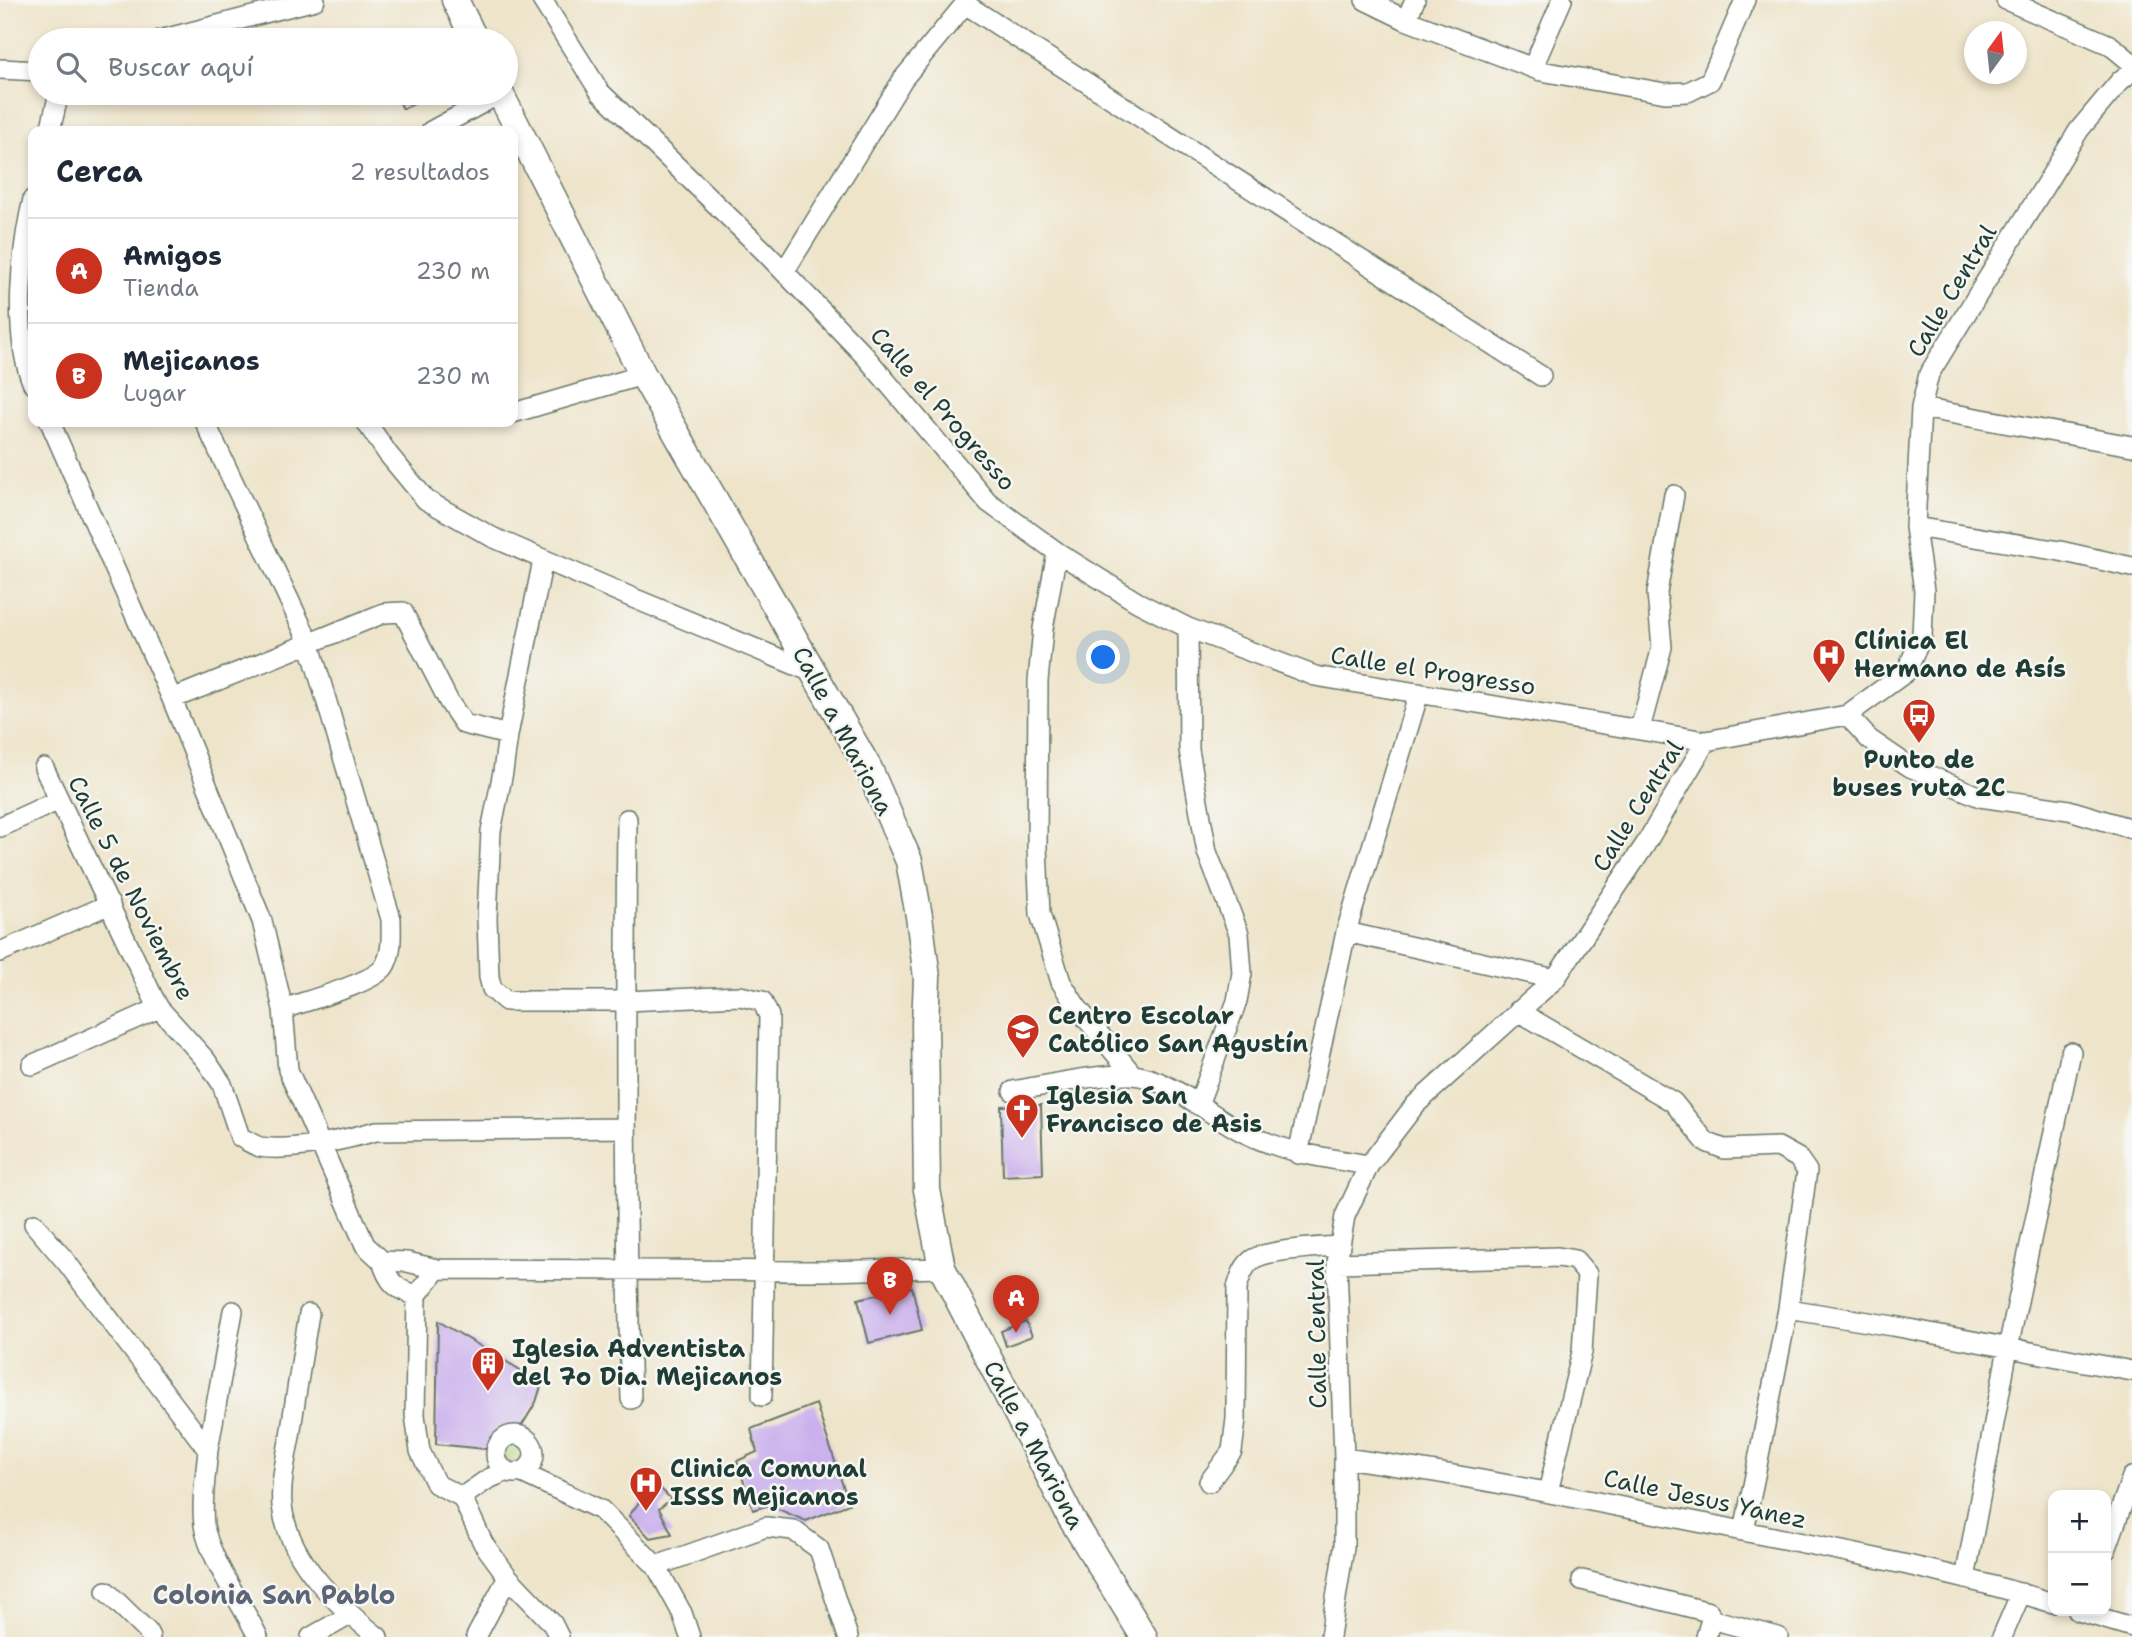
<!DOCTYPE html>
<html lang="es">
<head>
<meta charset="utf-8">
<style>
  :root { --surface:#fff; --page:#f2f2f3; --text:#1f2937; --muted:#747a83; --line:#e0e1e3; --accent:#c8321e }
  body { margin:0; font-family:"Shantell Sans",sans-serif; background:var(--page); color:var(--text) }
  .controls { position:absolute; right:21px; bottom:21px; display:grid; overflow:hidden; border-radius:14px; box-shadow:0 4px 10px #0003 }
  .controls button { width:63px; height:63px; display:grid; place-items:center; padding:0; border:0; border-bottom:2px solid var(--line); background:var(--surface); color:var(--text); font:35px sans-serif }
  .compass { position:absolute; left:1964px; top:21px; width:63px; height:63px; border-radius:50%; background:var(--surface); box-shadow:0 4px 10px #0003; rotate:15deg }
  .you { position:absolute; left:1104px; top:658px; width:24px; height:24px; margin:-18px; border:5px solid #fff; border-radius:50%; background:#1a73e8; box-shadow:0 0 0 10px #1a73e833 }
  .badge { display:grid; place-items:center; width:46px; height:46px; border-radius:50%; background:var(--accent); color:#fff; font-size:23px; font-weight:700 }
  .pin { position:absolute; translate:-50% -58px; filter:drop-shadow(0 2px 4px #0008) }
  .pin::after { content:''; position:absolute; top:37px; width:24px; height:21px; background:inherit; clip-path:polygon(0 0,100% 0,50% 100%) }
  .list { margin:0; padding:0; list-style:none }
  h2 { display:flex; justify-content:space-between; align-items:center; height:91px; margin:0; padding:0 28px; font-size:30px }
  h2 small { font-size:23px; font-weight:400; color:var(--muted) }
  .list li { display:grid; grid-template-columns:46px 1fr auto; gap:21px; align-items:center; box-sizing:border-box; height:105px; padding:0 28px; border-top:2px solid var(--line) }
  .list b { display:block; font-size:26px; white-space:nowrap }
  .list p { margin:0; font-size:23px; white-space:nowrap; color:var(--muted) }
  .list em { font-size:23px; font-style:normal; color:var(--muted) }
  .icon { flex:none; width:38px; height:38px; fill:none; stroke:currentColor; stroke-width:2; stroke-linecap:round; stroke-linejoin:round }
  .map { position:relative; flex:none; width:2132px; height:1637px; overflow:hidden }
  .search { position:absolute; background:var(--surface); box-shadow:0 4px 10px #0003; left:28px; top:28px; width:490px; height:77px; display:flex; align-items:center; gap:18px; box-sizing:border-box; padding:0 24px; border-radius:38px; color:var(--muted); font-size:26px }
  .panel { position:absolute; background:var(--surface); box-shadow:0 4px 10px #0003; left:28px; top:126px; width:490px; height:301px; border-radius:14px }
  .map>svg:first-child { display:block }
</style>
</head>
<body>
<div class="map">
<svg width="2132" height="1637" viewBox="0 0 2132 1637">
  <rect width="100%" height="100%" fill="#f6f6f2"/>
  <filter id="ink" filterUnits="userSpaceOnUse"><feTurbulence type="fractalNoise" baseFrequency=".0143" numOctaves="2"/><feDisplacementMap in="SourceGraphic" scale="14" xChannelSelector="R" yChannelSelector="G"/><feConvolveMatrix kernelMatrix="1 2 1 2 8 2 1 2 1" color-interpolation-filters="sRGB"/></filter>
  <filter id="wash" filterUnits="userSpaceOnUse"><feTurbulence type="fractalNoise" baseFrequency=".00686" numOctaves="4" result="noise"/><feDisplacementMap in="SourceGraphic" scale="28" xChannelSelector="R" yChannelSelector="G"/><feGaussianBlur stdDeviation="1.57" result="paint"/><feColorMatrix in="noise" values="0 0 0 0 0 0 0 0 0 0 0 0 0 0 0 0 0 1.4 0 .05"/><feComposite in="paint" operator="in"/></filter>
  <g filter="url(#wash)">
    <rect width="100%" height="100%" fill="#eee4ca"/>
    <path fill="#b4d27a" stroke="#6a8857" stroke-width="2" d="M503 1452a13 13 0 1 1 26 0a13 13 0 1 1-26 0Z"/>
    <g id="blocks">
      <path fill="#cab0ed" d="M395,93H437L403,109Z
        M1041,1105L1043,1174L1003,1176L1001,1106Z
        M912,1287L922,1330L869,1343L858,1299Z
        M438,1321L542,1383L536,1402L518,1432L485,1449L436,1444Z
        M1026,1321L1032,1336L1006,1346L1001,1331Z
        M816,1404L849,1504L806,1521L769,1505L753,1510L737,1461L757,1452L751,1429Z
        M654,1482L671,1499L659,1509L672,1534L650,1538L629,1516Z"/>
    </g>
  </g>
  <g filter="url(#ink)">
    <use href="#blocks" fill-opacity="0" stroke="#677768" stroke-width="2"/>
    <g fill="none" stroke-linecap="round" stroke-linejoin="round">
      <defs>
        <path id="minor" d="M542,0L600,92L764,251L865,356L988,502L1057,552L1137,602L1188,628L1315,676L1706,741
          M1365,0L1406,20L1541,71L1665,93L1688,92L1710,81L1745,0
          M2006,0L2110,45L2132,63
          M1406,20L1415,0
          M160,40L315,0
          M1533,67L1562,0
          M0,69L40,71
          M50,131L59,93
          M431,131L501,93
          M33,199C21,250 12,336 33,384
          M784,272L903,79L965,4L1541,376
          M1921,408L2132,446
          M513,413L643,375
          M50,422L172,699L262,921L283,1009L288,1070L365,1245L382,1261L407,1262L437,1269L825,1271L942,1268
          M205,422L309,642L391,919C391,934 393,953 384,967C372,984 305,1001 283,1009
          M366,422L388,454L426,500L492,537L633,598L812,672
          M1915,527L2060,551L2132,567
          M1057,552L1043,629L1038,681L1037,847L1040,914L1061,982L1076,1006L1133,1075
          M543,560L508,735L503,772L491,831L487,918L489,977L492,989L506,1001H625L740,996L762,1001L769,1016L762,1396
          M1188,628L1189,750L1207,852L1239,934L1242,973L1237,1001L1198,1105
          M172,699L384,613L403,612L449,702L464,724L508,735
          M1847,715L1869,739L1910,767L1980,797L2069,810L2132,829
          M1640,729L1662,647L1657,593L1674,495
          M44,768L154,999L159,1008L205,1059L222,1084L240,1137C246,1140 253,1145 260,1147C291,1152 345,1140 376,1131L626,1128
          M627,819C625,1012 625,1205 631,1399
          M0,827L59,800
          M1346,932L1419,693
          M0,952L110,904
          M1518,1011L1673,1102L1706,1142L1724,1149L1778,1147L1798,1158L1807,1171L1788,1309L1744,1531
          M32,1065L159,1008
          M1013,1091C1049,1085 1095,1074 1131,1075C1166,1076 1212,1117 1245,1133C1286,1153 1324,1158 1369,1165
          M1298,1154L1346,932L1555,979
          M34,1224L67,1263L208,1450C206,1474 201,1500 204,1525C208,1556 244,1607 258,1637
          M382,1261C388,1281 396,1291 417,1295
          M1337,1263L1558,1257L1575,1260L1587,1274L1582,1352L1548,1492
          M437,1269L417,1295L415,1415L420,1451L436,1484L462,1497L483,1543L508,1577L552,1623L559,1637
          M1788,1309L1893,1326L2132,1371
          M309,1314C302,1355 296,1395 290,1436C286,1458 280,1483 282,1506C289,1561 337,1605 378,1637
          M496 1454a19 19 0 1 1 38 0a19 19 0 1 1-38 0Z
          M208,1450L233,1311
          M1344,1458C1468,1475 1590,1501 1713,1525C1827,1548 1942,1569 2053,1603
          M520,1472L601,1510L656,1566L682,1613L690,1637
          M1209,1482L1232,1451L1236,1419L1237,1288C1240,1278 1243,1266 1253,1259C1267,1250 1321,1247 1340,1246
          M462,1497L488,1479L507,1471
          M2106,1550L2132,1477
          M656,1566L766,1527L793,1530L819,1549L848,1637
          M1965,1579L2008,1348L2071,1052
          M1582,1580L1709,1612L1711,1619L1706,1637
          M106,1591L147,1631L150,1637
          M2078,1611L2132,1627
          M1711,1619L1778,1637
          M311,1637L350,1615
          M476,1637L508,1577
          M1330,1637L1344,1547V1458L1337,1263L1345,1216L1369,1165L1415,1105L1555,979L1645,845L1706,741L1847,715L1906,672L1922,636L1924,591L1915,527L1921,408L1929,374L2079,130L2120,81L2132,71
          M2002,1637L2021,1593"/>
        <path id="major" d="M455,0L475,40
          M500,93L643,375L869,769L909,861L919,916L927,978L925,1024L927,1190L942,1268L1071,1518L1144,1637"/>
      </defs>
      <use href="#minor" stroke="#677768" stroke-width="22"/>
      <use href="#major" stroke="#677768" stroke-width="29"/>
      <use href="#minor" stroke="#fff" stroke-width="19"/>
      <use href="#major" stroke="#fff" stroke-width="26"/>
    </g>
  </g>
  <defs>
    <symbol id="hospital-pin" viewBox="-11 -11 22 30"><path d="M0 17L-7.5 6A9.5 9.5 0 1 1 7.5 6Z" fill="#c8321e" stroke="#f6f6f2"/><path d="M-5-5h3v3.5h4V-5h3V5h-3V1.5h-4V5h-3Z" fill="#fff"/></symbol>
    <symbol id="bus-pin" viewBox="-11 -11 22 30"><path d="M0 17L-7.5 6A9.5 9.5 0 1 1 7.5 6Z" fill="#c8321e" stroke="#f6f6f2"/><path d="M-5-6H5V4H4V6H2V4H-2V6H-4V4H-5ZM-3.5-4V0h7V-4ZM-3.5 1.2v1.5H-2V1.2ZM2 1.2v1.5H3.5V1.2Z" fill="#fff"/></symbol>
    <symbol id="school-pin" viewBox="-11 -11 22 30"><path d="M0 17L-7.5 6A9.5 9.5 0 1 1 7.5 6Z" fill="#c8321e" stroke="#f6f6f2"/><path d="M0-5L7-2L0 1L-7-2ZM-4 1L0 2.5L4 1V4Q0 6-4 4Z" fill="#fff"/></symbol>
    <symbol id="church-pin" viewBox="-11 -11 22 30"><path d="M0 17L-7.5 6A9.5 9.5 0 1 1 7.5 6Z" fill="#c8321e" stroke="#f6f6f2"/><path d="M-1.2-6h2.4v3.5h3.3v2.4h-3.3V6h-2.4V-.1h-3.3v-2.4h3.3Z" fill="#fff"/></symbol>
    <symbol id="building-pin" viewBox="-11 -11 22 30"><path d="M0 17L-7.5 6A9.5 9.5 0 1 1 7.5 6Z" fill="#c8321e" stroke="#f6f6f2"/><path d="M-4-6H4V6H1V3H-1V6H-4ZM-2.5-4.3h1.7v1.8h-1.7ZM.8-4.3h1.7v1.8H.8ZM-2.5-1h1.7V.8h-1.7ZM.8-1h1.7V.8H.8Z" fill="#fff"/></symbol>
  </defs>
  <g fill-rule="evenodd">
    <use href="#hospital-pin" x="1810" y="636" width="38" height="52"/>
    <use href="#bus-pin" x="1900" y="696" width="38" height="52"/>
    <use href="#school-pin" x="1004" y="1011" width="38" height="52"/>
    <use href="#church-pin" x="1003" y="1091" width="38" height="52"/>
    <use href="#building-pin" x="469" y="1344" width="38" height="52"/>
    <use href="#hospital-pin" x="627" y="1464" width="38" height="52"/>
  </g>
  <g text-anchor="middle" stroke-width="5" stroke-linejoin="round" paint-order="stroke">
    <g font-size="24" fill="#1f3d34" stroke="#f6f6f2">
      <text transform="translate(1952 291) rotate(-59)" y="8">Calle Central</text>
      <text transform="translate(943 409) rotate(49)" y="8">Calle el Progresso</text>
      <text transform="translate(1433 671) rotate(9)" y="8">Calle el Progresso</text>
      <text transform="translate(843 731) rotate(62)" y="8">Calle a Mariona</text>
      <text transform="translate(1638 806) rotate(-58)" y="8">Calle Central</text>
      <text transform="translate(131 888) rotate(63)" y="8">Calle 5 de Noviembre</text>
      <text transform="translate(1317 1334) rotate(-91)" y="8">Calle Central</text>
      <text transform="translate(1034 1445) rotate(62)" y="8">Calle a Mariona</text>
      <text transform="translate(1705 1499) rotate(12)" y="8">Calle Jesus Yanez</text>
    </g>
    <g font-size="24" font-weight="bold" fill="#1f3d34" stroke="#f6f6f2" text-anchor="start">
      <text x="1854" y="649">Clínica El<tspan x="1854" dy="28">Hermano de Asís</tspan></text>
      <text x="1919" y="768" text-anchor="middle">Punto de<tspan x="1919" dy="28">buses ruta 2C</tspan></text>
      <text x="1048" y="1024">Centro Escolar<tspan x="1048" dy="28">Católico San Agustín</tspan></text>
      <text x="1046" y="1104">Iglesia San<tspan x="1046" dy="28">Francisco de Asis</tspan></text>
      <text x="512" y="1357">Iglesia Adventista<tspan x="512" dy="28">del 7o Dia. Mejicanos</tspan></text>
      <text x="670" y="1477">Clinica Comunal<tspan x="670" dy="28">ISSS Mejicanos</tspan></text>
    </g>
    <g font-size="26" font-weight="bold" fill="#5b6575" stroke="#f6f6f2">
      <text x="274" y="1604">Colonia San Pablo</text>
    </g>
  </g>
</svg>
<div class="controls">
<button>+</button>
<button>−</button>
</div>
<svg class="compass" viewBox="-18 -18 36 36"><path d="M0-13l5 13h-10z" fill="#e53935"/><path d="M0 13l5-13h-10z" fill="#747a83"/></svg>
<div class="you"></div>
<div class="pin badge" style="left:1016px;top:1333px">A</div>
<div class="pin badge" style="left:890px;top:1315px">B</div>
<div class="search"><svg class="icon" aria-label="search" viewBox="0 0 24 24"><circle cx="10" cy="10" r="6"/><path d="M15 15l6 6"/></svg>Buscar aquí</div>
<section class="panel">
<h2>Cerca<small>2 resultados</small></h2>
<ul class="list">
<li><span class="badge">A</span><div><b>Amigos</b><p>Tienda</p></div><em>230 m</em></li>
<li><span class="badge">B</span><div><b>Mejicanos</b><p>Lugar</p></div><em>230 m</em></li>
</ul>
</section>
</div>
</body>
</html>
